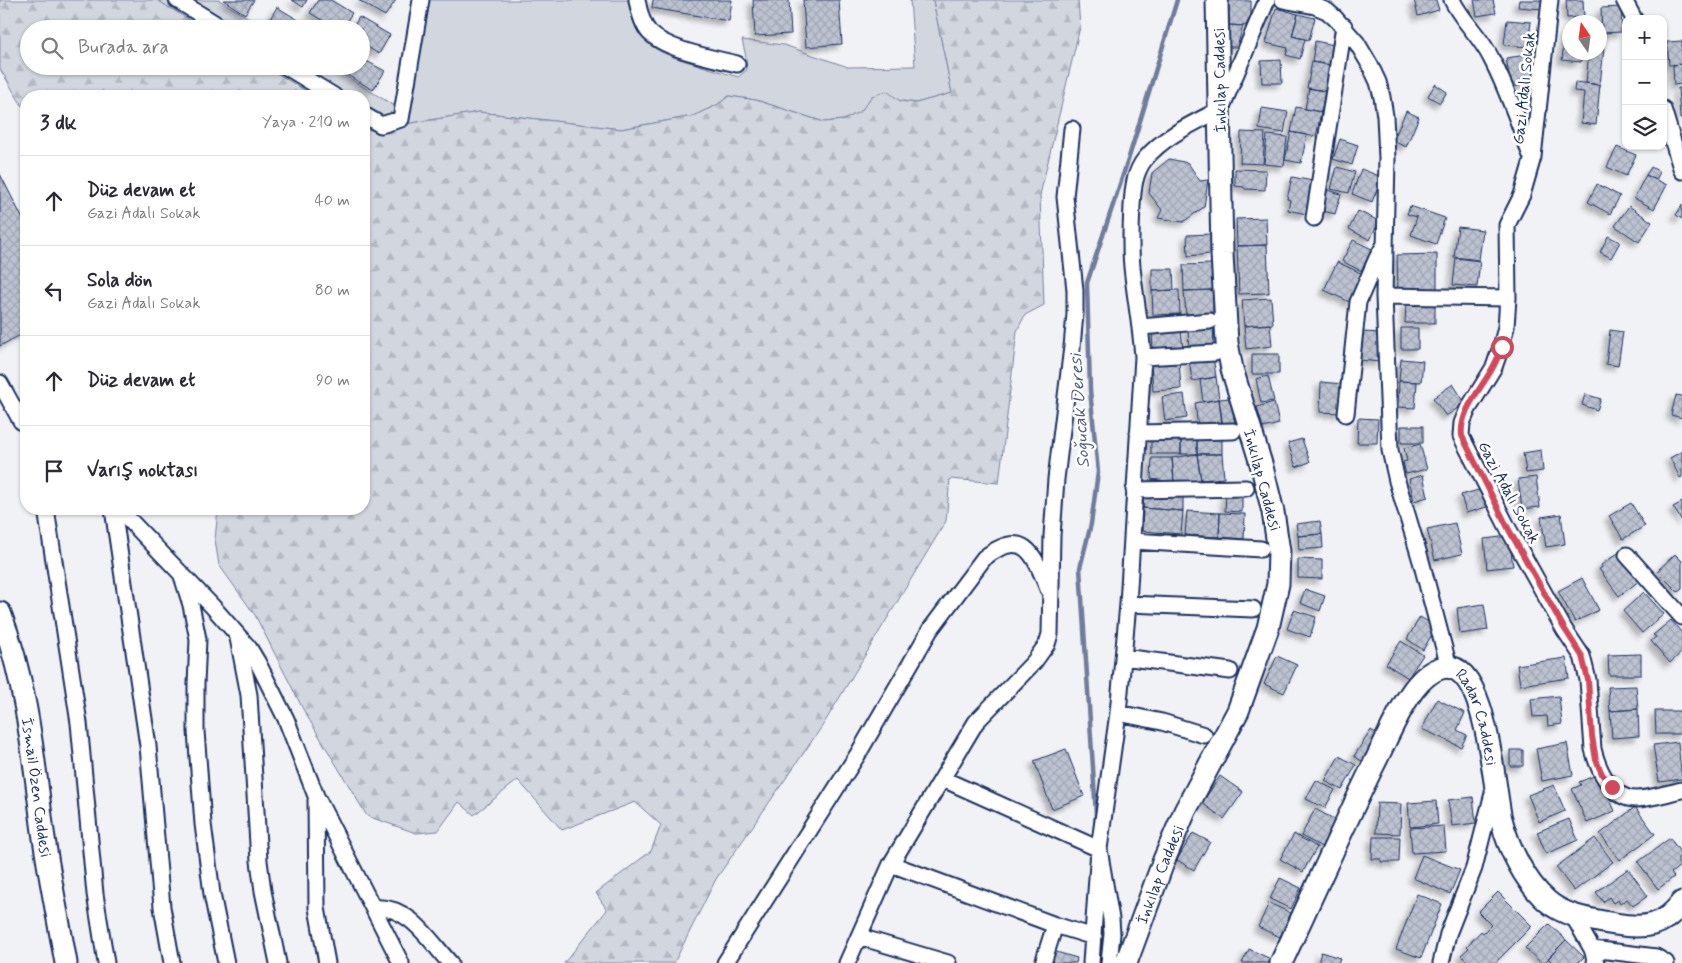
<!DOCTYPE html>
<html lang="tr">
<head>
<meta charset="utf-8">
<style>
  :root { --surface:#fff; --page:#f7f7f7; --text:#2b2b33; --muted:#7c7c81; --line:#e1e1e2 }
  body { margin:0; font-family:Mynerve,sans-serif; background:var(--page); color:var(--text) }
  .controls { position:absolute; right:15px; top:15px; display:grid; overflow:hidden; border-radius:10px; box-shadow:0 1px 4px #0004 }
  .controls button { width:45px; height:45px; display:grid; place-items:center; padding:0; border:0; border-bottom:1px solid var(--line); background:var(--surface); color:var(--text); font:25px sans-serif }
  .compass { position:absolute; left:1562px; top:15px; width:45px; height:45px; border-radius:50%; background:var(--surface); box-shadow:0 1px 4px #0004; rotate:347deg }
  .stop { position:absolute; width:15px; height:15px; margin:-11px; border:4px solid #d1495b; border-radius:50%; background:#fff }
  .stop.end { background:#d1495b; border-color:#fff; box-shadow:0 1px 5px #0008 }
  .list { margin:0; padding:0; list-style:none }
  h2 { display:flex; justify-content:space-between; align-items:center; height:65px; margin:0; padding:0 20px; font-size:21px }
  h2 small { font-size:16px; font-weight:400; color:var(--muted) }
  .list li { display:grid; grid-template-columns:32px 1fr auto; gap:15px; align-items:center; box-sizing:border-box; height:90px; padding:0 20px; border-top:1px solid var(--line) }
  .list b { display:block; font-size:19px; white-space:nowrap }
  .list p { margin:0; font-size:16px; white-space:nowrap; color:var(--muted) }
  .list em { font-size:16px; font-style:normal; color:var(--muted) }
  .icon { flex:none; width:28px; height:28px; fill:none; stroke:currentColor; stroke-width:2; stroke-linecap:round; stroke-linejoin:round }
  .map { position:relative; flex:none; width:1682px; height:963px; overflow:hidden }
  .search { position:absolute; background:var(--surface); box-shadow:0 1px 4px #0004; left:20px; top:20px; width:350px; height:55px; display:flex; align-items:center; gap:12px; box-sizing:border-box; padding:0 18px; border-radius:28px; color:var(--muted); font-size:19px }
  .panel { position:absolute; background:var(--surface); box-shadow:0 1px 4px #0004; left:20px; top:90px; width:350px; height:425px; border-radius:20px }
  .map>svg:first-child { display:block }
</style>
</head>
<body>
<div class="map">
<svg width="1682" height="963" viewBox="0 0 1682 963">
  <defs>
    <pattern id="forest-firs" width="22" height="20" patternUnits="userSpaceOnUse" patternTransform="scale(1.25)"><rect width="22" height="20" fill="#d2d6df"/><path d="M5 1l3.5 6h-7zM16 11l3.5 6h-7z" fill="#b4b8c2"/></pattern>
    <pattern id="building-cross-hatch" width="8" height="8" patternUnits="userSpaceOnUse" patternTransform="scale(1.25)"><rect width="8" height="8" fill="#bcc2d0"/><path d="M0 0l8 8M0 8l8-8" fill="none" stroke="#a1a7b5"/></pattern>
    <filter id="shadow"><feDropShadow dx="-4.5" dy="4.5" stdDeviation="2.5" flood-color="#0004"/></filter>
  </defs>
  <rect width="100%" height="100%" fill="#f1f2f5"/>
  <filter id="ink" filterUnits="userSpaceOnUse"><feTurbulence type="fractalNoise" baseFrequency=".02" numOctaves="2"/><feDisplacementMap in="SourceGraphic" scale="10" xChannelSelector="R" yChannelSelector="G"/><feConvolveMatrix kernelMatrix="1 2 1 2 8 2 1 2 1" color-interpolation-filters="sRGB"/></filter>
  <g filter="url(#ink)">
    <path fill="#d2d6df" stroke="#76829e" d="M157,0H219L267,29H204Z
      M426,0H628C635,41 651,51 689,62C705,67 722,72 738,77L747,70L746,57L742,40L784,45L848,67L915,66L910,0H933L952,93L916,103L872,96L861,111L844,120L824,122L756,100L729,96L717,105L693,116L621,129L479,112L369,130L364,127V96H314L265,66H329L393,105L409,101Z"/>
    <path fill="url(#forest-firs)" stroke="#76829e" d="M0,0H157L204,29H29V66H265L314,96H26V112L0,69Z
      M933,0H1078L1080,27L1040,195L1044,305L1025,315L1017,331L999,483L950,479L946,521L823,725L716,879L674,963H564L607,910L596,893L651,851L661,825L635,802L562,830L518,780L474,815L459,802L438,831L416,833L367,816L304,711L255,615L219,565L215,540L218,509H364V127L369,130L479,112L621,129L693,116L717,105L729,96L756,100L824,122L844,120L861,111L872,96L887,91L900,101L916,103L952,93Z"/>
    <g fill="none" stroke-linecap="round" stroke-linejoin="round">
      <path stroke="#707c9a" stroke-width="4.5" d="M1095,827L1096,814L1080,568L1091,524L1098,472L1090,390L1087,283L1129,157L1177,0"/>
    </g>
    <path fill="url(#building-cross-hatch)" stroke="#1b2f5e" filter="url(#shadow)" d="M223,0H254L245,14Z
      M292,0H307L303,7Z
      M318,0H331L352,13L342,29H337L310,13Z
      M358,0H396L385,16Z
      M653,0H732L729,21L652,8Z
      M753,0H789L791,34L755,36Z
      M803,0H839L842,44L806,47Z
      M1229,0L1251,1V14L1246,26L1229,25Z
      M1414,0H1436L1439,10L1418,16Z
      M1474,0H1493L1496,13L1477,16Z
      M1519,0H1543L1542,9L1518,7Z
      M1566,0H1583L1584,17L1567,18Z
      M277,7L308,26L307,29H271L266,26Z
      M1621,7L1622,32L1602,33L1601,8Z
      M1276,8L1298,14L1292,36L1305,39L1300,59L1286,55L1288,48L1266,43Z
      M1298,14L1315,18L1309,40L1292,36Z
      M359,17L390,35L379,54L361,43V29H352Z
      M1507,20L1531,22L1528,47L1504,45Z
      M1229,25L1243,26L1237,47H1229Z
      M1565,32H1570V52H1582L1581,62L1562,60Z
      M1315,41L1334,45L1330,65L1312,62Z
      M1682,41V64L1669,65L1667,42Z
      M1600,48H1604L1600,85L1586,83L1589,52H1600Z
      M1533,54L1537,83L1511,87L1506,58Z
      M361,58L385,71L373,90L342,72L346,66H361Z
      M1281,60L1282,83H1262L1261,61Z
      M1312,62L1330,65L1325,91L1307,88Z
      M1682,64V84L1674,85L1673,65Z
      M1575,82L1600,85L1596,125L1581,123L1584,92L1574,91Z
      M1435,84L1447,92L1440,103L1428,96Z
      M1309,88L1325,91L1321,112L1305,109Z
      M1678,88H1682V118L1680,119Z
      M1296,107L1321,112L1316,137L1291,132Z
      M1262,108L1288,112L1284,133L1259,129Z
      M1406,111L1419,117L1406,147L1393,141Z
      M1241,132L1265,133L1263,164L1240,163Z
      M1291,132L1307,135L1301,163L1285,160Z
      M1267,135L1287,137L1284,166L1264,164Z
      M1340,139L1358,145L1352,165L1333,159Z
      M1617,147L1636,155L1626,176L1607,167Z
      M1169,159L1188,163L1200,181L1208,180L1204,207L1183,222L1158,218L1162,210L1149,193L1152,173Z
      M1337,167L1355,172L1349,193L1331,189Z
      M1651,167L1660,172L1656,180L1646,175Z
      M1235,169L1266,170L1265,190L1245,189L1244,187L1235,186Z
      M1361,169L1382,177L1372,202L1352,194Z
      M0,174L26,225V332L0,346Z
      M1646,175L1667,185L1654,209L1634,198Z
      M1292,177L1313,181L1306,214L1288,210L1290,200L1287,199Z
      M1597,184L1620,196L1610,214L1588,202Z
      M1325,189L1341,194L1335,214L1319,210Z
      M1682,205V219L1676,215Z
      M1410,206L1445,218L1436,244L1411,235L1417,217L1407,214Z
      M1629,206L1652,222L1639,242L1615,226Z
      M1358,211L1379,221L1370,240L1349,229Z
      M1266,218L1267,245L1237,246L1236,219Z
      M1458,227L1483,230L1479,260L1454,257Z
      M1210,234L1211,254L1188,256L1187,235Z
      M1608,236L1620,242L1611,258L1600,252Z
      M1353,240L1372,249L1361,271L1342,261Z
      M1267,245L1269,293L1239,294L1237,246Z
      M1437,254V289L1398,290L1397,255Z
      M1456,258L1480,261L1477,287L1453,285Z
      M1337,262L1365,275L1352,303L1324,290Z
      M1211,264L1213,290L1184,291L1183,265Z
      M1152,269H1173L1174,290L1152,291Z
      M1174,290H1179L1180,314L1153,315L1152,291Z
      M1213,290V313L1186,314L1184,291Z
      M1271,298L1273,324L1244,326L1242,300Z
      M1406,303L1435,304V323H1405Z
      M1270,324L1272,346L1246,349L1244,326Z
      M1213,325L1214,348L1189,350L1188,326Z
      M1181,328L1183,351L1153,353L1152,330Z
      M1401,328H1418V349H1401Z
      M1610,330L1623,332L1618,366L1606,364Z
      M1363,332L1382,333L1380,362L1360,360Z
      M1252,354H1279V374H1252Z
      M1213,356L1216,377L1192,381L1189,359Z
      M1401,359L1423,361L1421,382L1399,381Z
      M1179,360L1181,389L1153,391L1151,362Z
      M1268,376L1274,401L1261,403L1256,379Z
      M1216,377L1219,399L1203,402L1200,380Z
      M1399,381L1417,382L1415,408L1398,407Z
      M1321,382L1343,384L1341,413L1320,412Z
      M1453,384L1465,403L1446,416L1433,398Z
      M1184,394L1187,418L1165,421L1162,397Z
      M1585,394L1601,399L1597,410L1582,405Z
      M1676,395L1682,396V418L1671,415Z
      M1231,398L1235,426L1223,427L1219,399Z
      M1219,399L1222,425L1198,428L1195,403Z
      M1274,402L1279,424L1263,428L1257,407Z
      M1358,418L1378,419L1377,443H1357Z
      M1401,426H1423V443H1401Z
      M1151,434H1181V454H1151Z
      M1181,434H1197V454H1181Z
      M1197,434H1222V454H1197Z
      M1302,439L1310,462L1296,467L1288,443Z
      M1420,444L1427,469L1406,474L1403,462L1407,461L1404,448Z
      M1541,450L1543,471L1526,473L1523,453Z
      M1682,451V477L1680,478L1670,458Z
      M1197,454L1201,480L1174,482L1172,458Z
      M1197,454H1222L1224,478L1201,480Z
      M1152,458H1172L1174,482L1151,479Z
      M1423,475L1428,497L1414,501L1409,479Z
      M1536,477L1540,507L1522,509L1518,479Z
      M1482,489L1487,507L1466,513L1461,495Z
      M1144,492H1183V511L1143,508Z
      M1226,492H1242V512L1225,511Z
      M1682,502V521L1673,507Z
      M1631,503L1645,526L1623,539L1609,516Z
      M1143,508L1183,511L1181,534L1142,531Z
      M1187,511L1220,513L1219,537L1185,535Z
      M1220,513L1245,514L1244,539L1219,537Z
      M1561,514L1565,544L1546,547L1541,517Z
      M1320,521L1322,534L1298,536L1296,524Z
      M1455,523L1462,554L1435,560L1427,529Z
      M1322,534L1323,548L1299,550L1298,536Z
      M1509,536L1513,566L1487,569L1484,539Z
      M1618,553L1639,581L1619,596L1599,569L1602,567L1601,565Z
      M1675,554L1682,561V589L1678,592L1657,571Z
      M1298,559L1322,560V579L1298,578Z
      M1582,578L1599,610L1575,622L1558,591Z
      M1305,589L1325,596L1320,611L1300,603Z
      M1644,592L1664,614L1642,633L1623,611Z
      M1484,604L1488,630L1460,634L1457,608Z
      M1294,610L1316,617L1310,637L1287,629Z
      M1420,617L1432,624L1429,628L1434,631L1423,650L1407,639Z
      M1671,620L1682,633V652L1670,663L1651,641L1656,637L1653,635Z
      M1401,641L1423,655L1408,678L1386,664Z
      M1641,654V675H1609L1608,655Z
      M1277,656L1297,665L1284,693L1264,684Z
      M1566,658L1569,678L1520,685L1517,665Z
      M1636,686L1638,709L1610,711L1608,687Z
      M1559,696L1562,724L1548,726L1547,716L1533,717L1531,699Z
      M1437,699L1465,713L1457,730L1467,735L1461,747L1422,729Z
      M1638,709L1639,736L1612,738L1610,711Z
      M1655,711H1682V734H1656Z
      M1371,730L1379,735L1363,762L1354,756Z
      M1678,742L1682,779L1659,782L1653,745Z
      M1567,743L1573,775L1542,781L1536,749Z
      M1066,749L1084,796L1052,809L1034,761Z
      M1510,750H1523V766H1510Z
      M1339,756L1356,765L1342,790L1325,781Z
      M1599,774L1615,811L1587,823L1572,789L1581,785L1579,782Z
      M1220,776L1243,792L1224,819L1202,803Z
      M1316,780L1335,790L1325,808L1306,799Z
      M1554,785L1565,811L1539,822L1528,795Z
      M1473,797L1476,823L1452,826L1448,800Z
      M1436,801L1438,824L1410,827L1408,803Z
      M1377,803L1401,804L1400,834L1376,833Z
      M1635,807L1655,834L1620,860L1600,834Z
      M1315,809L1338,821L1324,848L1301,836Z
      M1569,819L1578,840L1546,854L1537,832Z
      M1444,826L1446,851L1412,853L1410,828Z
      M1193,833L1210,842L1194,870L1177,860Z
      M1294,834L1317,847L1303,872L1280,859Z
      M1373,837H1400L1399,862H1381V859H1372Z
      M1595,838L1613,862L1574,891L1556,867Z
      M1670,838L1682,855L1678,858V863L1680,866L1671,873L1674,877L1658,889L1638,862Z
      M1422,855L1460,870L1450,894L1413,878Z
      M1628,869L1648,896L1633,906L1627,899L1620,904L1618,900L1613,903L1609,897L1603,902L1596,892Z
      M1280,878L1301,888L1291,909L1270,899Z
      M1498,892L1532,926L1495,963H1469L1461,955L1469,948L1467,946L1481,931L1483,933L1491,925L1478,912Z
      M1417,894L1442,904L1421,958L1396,949Z
      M1269,903L1291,913L1280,937L1258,927Z
      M1549,924L1566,940L1544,963H1541L1525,948Z
      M1566,940L1584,957L1578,963H1553L1548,958Z
      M1249,949L1273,960L1272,963H1242Z
      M1053,951L1077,958L1076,963H1050Z
      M1321,952L1340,958L1338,963H1318Z"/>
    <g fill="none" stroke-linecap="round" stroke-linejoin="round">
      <defs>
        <path id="street" d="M177,0L224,29
          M637,0C639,11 642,24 649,32C666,50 713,58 737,64
          M1283,0L1315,6L1327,11L1335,18L1357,43L1370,65L1378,82L1382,97L1385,116L1387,158L1384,296L1390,450L1397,481L1421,561L1449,667
          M1452,0C1462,21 1481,37 1491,58C1508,90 1519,125 1532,158
          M1550,0L1533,157L1522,195L1507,225L1508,298L1506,327L1501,347L1494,367L1468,409L1462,423L1461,436L1509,530L1564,629L1582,656L1588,680L1593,749C1598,769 1611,799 1636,799C1651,799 1667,793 1682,790
          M1624,0L1634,19
          M285,66L334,96
          M1663,109L1682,171
          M364,115L381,125L401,119L421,0
          M1314,218L1344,26
          M1384,296L1508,298
          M1141,327L1210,321
          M1143,357L1215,353
          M0,383L21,421L26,425
          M1346,414L1358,302L1377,258L1384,246
          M1138,433L1233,431
          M1134,490L1246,488
          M46,509L79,723L95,894L106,963
          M113,509L148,746L162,907L172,963
          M119,509L213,607L249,648L258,663L286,719L316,796L401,963
          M1133,541L1261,549
          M1627,555L1682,617
          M182,576L191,605L198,639L196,684V731L203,824L212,894L226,963
          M1128,604L1253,609
          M238,638L249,695L259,861L263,891L278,963
          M1123,657L1230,671
          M1118,713L1162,722L1204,735
          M943,779L1099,849L1091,963
          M316,800L317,908L327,963
          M891,864L1055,925L1094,937
          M374,908C408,904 430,941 450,963
          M1572,914L1592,949L1596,963
          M860,937L948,963
          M1592,949L1656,957L1666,963
          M725,963L858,754L930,630L984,558C1024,527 1034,554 1048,589
          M847,963L891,864L976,722L1034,662L1047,644L1050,634L1052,536L1056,479L1072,347L1075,314V290L1065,197L1072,129
          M1043,963L1055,925
          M1109,963L1112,934L1111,919L1099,849L1118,713L1128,604L1143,357C1141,327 1135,297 1132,267C1130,246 1131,226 1132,206C1133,189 1134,173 1145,159C1164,136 1194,123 1221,109L1267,0
          M1441,963L1448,934L1474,868L1493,793"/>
        <g id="secondary">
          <path id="s1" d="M0,613C26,681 33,753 42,824C48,871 58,917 66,963"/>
          <path id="s2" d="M1126,963L1164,860L1185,811L1238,711L1268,628L1278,584L1279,551L1273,512L1262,467L1232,369L1227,343L1222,254L1217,0"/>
          <path id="s3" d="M1281,963C1312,897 1341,831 1373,766C1386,741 1397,712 1414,689C1421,680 1430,671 1441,668C1487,655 1494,792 1501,819C1508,847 1525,882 1547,901C1565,917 1593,920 1615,924C1644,929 1664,927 1682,902"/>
        </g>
      </defs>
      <use href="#street" stroke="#1b2f5e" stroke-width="19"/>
      <use href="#secondary" stroke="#1b2f5e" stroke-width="25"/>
      <use href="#street" stroke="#fff" stroke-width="15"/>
      <use href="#secondary" stroke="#fff" stroke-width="21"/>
    </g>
  </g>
  <g fill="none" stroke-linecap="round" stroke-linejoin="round" filter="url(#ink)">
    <path stroke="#d1495b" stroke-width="6" d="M1502,347C1499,355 1496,362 1492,369C1481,389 1459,412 1462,436L1509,530L1564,628L1582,656L1588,680L1592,736L1596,760L1602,774L1612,787"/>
  </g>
  <g text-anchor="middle" stroke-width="5" stroke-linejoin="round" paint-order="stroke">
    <g font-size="16" fill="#1b2f5e" stroke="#fff">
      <text transform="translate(1219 80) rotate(-91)" y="6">İnkılap Caddesi</text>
      <text transform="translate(1523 88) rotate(-84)" y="6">Gazi Adalı Sokak</text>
      <text transform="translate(1263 480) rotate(75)" y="6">İnkılap Caddesi</text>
      <text transform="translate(1510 492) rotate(62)" y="6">Gazi Adalı Sokak</text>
      <text dy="6" stroke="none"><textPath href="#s3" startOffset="409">Radar Caddesi</textPath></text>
      <text dy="6" stroke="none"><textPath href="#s1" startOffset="179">İsmail Özen Caddesi</textPath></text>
      <text dy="6" stroke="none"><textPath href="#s2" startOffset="95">İnkılap Caddesi</textPath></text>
    </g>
    <g font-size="18" font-style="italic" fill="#4c5c81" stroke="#fff">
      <text transform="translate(1079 411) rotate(-94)" y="6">Soğucak Deresi</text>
    </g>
  </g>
</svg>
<div class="controls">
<button>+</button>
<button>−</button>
<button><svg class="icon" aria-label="layers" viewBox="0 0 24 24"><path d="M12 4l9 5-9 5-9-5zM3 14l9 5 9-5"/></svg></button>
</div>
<svg class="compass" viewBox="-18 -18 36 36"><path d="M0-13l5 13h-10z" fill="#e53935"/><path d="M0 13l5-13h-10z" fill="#7c7c81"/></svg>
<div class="stop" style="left:1502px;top:347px"></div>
<div class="stop end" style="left:1612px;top:787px"></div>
<div class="search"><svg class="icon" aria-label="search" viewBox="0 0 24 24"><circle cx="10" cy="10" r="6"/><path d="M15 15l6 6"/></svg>Burada ara</div>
<section class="panel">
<h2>3 dk<small>Yaya · 210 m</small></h2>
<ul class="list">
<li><svg class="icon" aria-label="ahead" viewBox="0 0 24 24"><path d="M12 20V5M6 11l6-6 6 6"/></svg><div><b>Düz devam et</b><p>Gazi Adalı Sokak</p></div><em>40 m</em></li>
<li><svg class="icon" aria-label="left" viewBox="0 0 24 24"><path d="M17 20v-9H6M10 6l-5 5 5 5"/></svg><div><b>Sola dön</b><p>Gazi Adalı Sokak</p></div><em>80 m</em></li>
<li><svg class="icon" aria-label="ahead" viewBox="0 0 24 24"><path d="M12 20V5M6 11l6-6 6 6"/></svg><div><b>Düz devam et</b></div><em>90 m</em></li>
<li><svg class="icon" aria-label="arrive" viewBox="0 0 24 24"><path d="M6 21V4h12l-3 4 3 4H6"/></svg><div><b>Varış noktası</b></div></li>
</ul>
</section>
</div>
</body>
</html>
